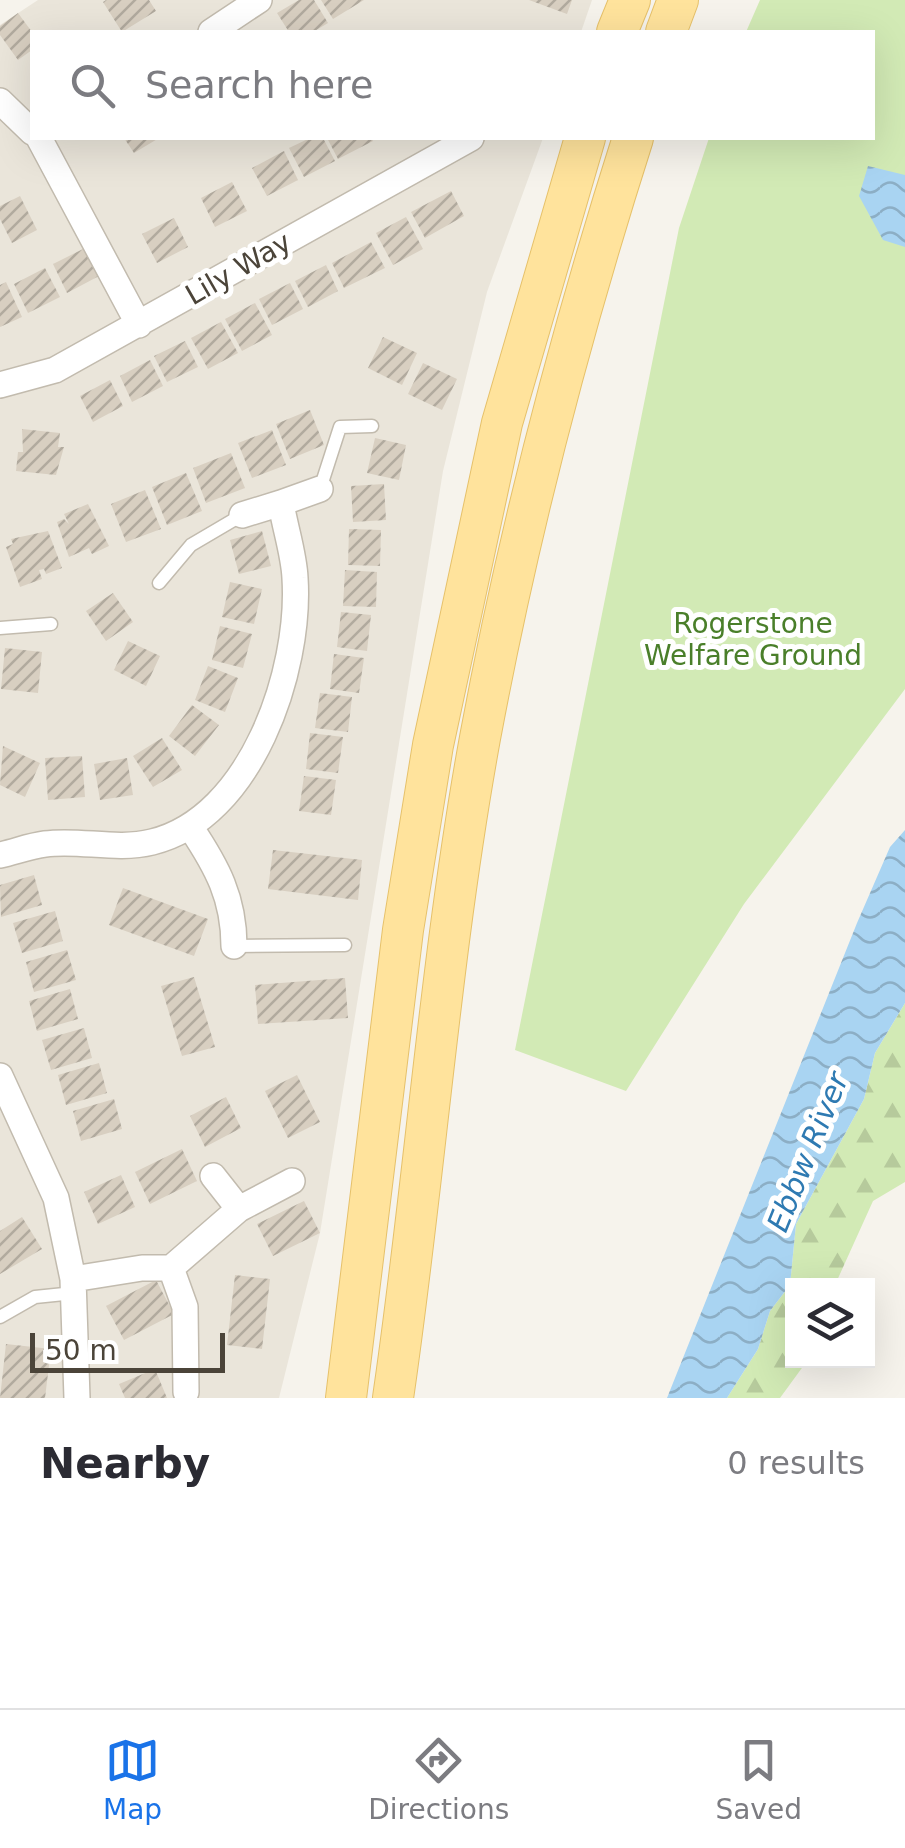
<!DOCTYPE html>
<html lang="en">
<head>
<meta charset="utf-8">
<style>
  :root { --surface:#fff; --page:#f7f7f7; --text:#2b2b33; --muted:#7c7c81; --line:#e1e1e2; --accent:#1a73e8 }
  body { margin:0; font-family:"DejaVu Sans",sans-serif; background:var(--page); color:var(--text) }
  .controls { position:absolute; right:30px; bottom:30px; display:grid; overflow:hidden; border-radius:0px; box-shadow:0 10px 40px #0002 }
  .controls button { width:90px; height:90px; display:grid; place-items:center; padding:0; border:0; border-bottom:2px solid var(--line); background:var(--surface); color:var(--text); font:50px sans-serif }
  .scale { position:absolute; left:30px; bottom:25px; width:195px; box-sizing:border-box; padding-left:10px; border:5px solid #4b4439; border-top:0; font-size:28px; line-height:35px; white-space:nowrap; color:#4b4439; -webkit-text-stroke:8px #fff; paint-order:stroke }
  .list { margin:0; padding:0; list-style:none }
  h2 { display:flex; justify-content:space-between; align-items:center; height:130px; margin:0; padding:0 40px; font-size:42px }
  h2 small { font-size:32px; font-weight:400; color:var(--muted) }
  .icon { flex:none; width:55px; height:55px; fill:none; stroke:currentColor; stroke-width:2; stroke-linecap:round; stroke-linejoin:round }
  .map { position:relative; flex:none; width:905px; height:1398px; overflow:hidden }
  .search { position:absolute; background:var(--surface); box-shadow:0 10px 40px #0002; left:30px; right:30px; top:30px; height:110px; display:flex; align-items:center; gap:25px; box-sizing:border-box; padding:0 35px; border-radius:0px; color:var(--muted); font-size:38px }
  .sheet { height:310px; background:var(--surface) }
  nav { display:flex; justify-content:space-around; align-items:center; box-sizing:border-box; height:140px; border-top:2px solid var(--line); background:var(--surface); font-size:28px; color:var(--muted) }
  nav a { display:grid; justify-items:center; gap:5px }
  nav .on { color:var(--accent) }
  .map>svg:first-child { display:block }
</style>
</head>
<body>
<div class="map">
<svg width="905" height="1398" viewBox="0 0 905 1398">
  <defs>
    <pattern id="forest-firs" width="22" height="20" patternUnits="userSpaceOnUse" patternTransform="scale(2.5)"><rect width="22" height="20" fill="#d2eab5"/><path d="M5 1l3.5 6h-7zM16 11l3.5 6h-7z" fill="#b6ca9c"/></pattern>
    <pattern id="water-waves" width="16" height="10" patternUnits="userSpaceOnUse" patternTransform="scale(2.5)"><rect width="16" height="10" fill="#a9d4f2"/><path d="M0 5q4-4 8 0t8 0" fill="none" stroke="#8caec5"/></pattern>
    <pattern id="building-hatch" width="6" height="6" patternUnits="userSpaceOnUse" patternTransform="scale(2.5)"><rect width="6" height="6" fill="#d8cfc1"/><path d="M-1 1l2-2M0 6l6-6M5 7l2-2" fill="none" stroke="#b1aa9e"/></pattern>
  </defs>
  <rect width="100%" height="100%" fill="#f6f3ec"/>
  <path fill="#eae5da" d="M38,0H592L581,32H32V138H543L487,292L443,471L320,1233L279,1398H0V25Z"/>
  <path fill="url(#forest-firs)" d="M905,1003V1182L873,1201L835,1285L792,1286V1360L807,1361L780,1398H727L758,1349L770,1311L790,1285L796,1224L864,1099L875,1053Z"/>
  <path fill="#d2eab5" d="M760,0H905V689L744,904L626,1091L515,1050L679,228L709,138H872V32H746Z"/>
  <path fill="url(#water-waves)" d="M868,166L905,175V247L883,240L859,196Z
    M905,830V1003L875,1053L864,1099L796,1224L790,1285L770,1311L758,1349L727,1398H667L857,923L890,847Z"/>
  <path fill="url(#building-hatch)" d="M106,0H149L156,11L122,32L103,2Z
    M299,0H314L328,23L313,32H289L277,13Z
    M321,0H364L333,19Z
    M529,0H572L567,14Z
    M18,13L32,32V50L18,60L0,35V26Z
    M124,138H159L134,153Z
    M310,138H323L335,161L304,177L289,148Z
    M327,138H371L373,141L338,159Z
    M284,151L298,180L267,196L252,168Z
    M232,182L247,211L215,227L201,198Z
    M451,191L464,216L425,238L411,212Z
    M20,196L37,230L12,243L0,219V206Z
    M406,217L423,249L393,265L376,233Z
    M174,218L188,247L157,263L142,234Z
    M371,242L385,268L344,288L332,263Z
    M85,248L99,276L67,293L53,264Z
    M326,265L338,291L308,307L295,281Z
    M45,268L60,297L28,313L14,284Z
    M6,282L22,317L0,327V285Z
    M290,283L303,309L272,325L259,299Z
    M255,303L272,335L242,351L225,319Z
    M221,322L238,353L208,369L191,338Z
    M383,337L417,353L402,385L368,368Z
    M185,341L198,367L167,382L154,356Z
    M150,360L163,386L132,402L120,376Z
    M423,363L457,379L442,410L408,394Z
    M110,380L123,406L93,422L80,396Z
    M310,410L324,445L290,459L276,424Z
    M22,429L60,433L58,447H64L56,475L16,471L18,452H23Z
    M272,430L286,465L252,478L238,443Z
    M375,438L406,445L399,480L367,473Z
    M231,453L245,488L206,503L193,468Z
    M186,473L202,511L167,525L152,487Z
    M384,484L386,520L353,522L351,486Z
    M145,490L161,529L126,542L111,504Z
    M88,504L109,546L92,554L89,548L69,557L57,522L64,519L69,524L64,514Z
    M349,529L381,530L380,566L348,565Z
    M48,531L62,568L46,574L44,569L39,570L42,579L20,587L6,547L13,544L11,539Z
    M262,531L271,566L239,574L230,540Z
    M345,570L377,572L376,607L343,606Z
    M230,582L262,589L254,624L222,617Z
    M113,593L133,622L106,641L86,611Z
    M341,612L371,615L367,651L337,647Z
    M220,626L252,634L243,668L212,660Z
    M128,641L160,656L146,686L114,670Z
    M5,648L42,652L38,693L1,689Z
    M334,654L364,658L359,693L330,689Z
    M208,666L238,678L225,712L195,700Z
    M320,693L352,697L348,732L315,728Z
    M192,705L219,725L195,756L169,736Z
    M310,733L343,737L338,773L306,769Z
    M162,738L182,770L153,787L133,756Z
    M3,746L40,763L25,797L0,785Z
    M82,756L85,797L48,800L45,758Z
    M127,758L133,795L100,800L94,764Z
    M304,776L336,780L331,815L299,811Z
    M273,850L362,860L358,900L268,889Z
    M34,875L42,905L1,917L0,885Z
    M123,888L208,919L194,956L109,925Z
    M55,911L63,941L22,953L13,923Z
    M67,950L76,980L34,992L26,962Z
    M194,977L215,1047L182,1056L161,986Z
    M345,978L348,1018L258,1024L255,985Z
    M70,989L78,1019L37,1031L29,1001Z
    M84,1028L92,1058L51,1070L42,1040Z
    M99,1063L107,1093L66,1105L58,1075Z
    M297,1075L320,1122L288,1138L265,1091Z
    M226,1097L241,1128L205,1147L190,1116Z
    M114,1099L122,1129L81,1141L73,1111Z
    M182,1149L197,1181L150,1204L135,1172Z
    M121,1175L135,1207L98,1224L84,1192Z
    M304,1201L320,1233L273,1256L257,1224Z
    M22,1217L42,1249L0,1274V1231Z
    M235,1275L270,1279L262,1349L227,1345Z
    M156,1280L174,1314L124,1340L106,1306Z
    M6,1344L51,1349L45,1398H0Z
    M155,1369L167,1398H125L119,1384Z"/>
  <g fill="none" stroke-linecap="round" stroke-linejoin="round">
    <defs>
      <path id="service" d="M320,489L340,427L372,426
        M159,583L191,545L242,515
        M0,628L51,624
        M234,946L345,945
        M0,1317L35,1297L74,1293"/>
      <path id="minor" d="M211,32L259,0
        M0,101L32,132
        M39,138L139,325
        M0,385L55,370L471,138
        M281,503L320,489
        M191,828C217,867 234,898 234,946
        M0,855C14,852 30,846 45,844C80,839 116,851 152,842C251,818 301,671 295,578C294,554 285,528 281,503L242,515
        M0,1076L56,1198L73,1279L77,1398
        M213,1176L239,1209
        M171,1268L185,1307L186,1392
        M73,1279L142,1268H171L239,1209L292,1181"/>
      <path id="primary" d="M617,32L630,0
        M666,32L678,0
        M346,1398L403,930L433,745L502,423L585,138
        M393,1398C425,1179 440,957 480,738C518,534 570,335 633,138"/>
    </defs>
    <use href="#service" stroke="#c2bbae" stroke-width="15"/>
    <use href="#minor" stroke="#c2bbae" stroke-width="28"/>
    <use href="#primary" stroke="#e6c16a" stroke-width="42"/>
    <use href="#service" stroke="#fff" stroke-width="12"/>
    <use href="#minor" stroke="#fff" stroke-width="25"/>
    <use href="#primary" stroke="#ffe39c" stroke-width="40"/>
  </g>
  <g text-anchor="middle" stroke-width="10" stroke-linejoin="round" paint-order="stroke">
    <g font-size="28" fill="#4b4439" stroke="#fff">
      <text transform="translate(238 268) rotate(-30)" y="10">Lily Way</text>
    </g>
    <g font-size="28" fill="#4a7f2a" stroke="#fff">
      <text x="753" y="633">Rogerstone<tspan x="753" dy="32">Welfare Ground</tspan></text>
    </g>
    <g font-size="30" font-style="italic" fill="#2e7ab2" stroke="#fff">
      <text transform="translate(808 1152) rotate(-68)" y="10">Ebbw River</text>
    </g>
  </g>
</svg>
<div class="controls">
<button><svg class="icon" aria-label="layers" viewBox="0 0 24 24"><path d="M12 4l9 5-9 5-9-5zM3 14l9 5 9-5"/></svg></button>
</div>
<div class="scale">50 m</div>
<div class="search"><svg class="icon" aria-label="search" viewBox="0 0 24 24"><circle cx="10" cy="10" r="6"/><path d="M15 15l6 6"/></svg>Search here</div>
</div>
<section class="sheet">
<h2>Nearby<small>0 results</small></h2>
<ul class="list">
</ul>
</section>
<nav>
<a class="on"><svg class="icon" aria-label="map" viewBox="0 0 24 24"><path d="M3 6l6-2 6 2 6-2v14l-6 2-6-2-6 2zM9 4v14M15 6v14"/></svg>Map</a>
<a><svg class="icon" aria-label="directions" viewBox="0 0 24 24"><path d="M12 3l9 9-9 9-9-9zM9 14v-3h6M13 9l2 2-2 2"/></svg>Directions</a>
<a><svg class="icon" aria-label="saved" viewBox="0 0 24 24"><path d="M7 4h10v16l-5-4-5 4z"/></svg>Saved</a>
</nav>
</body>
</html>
